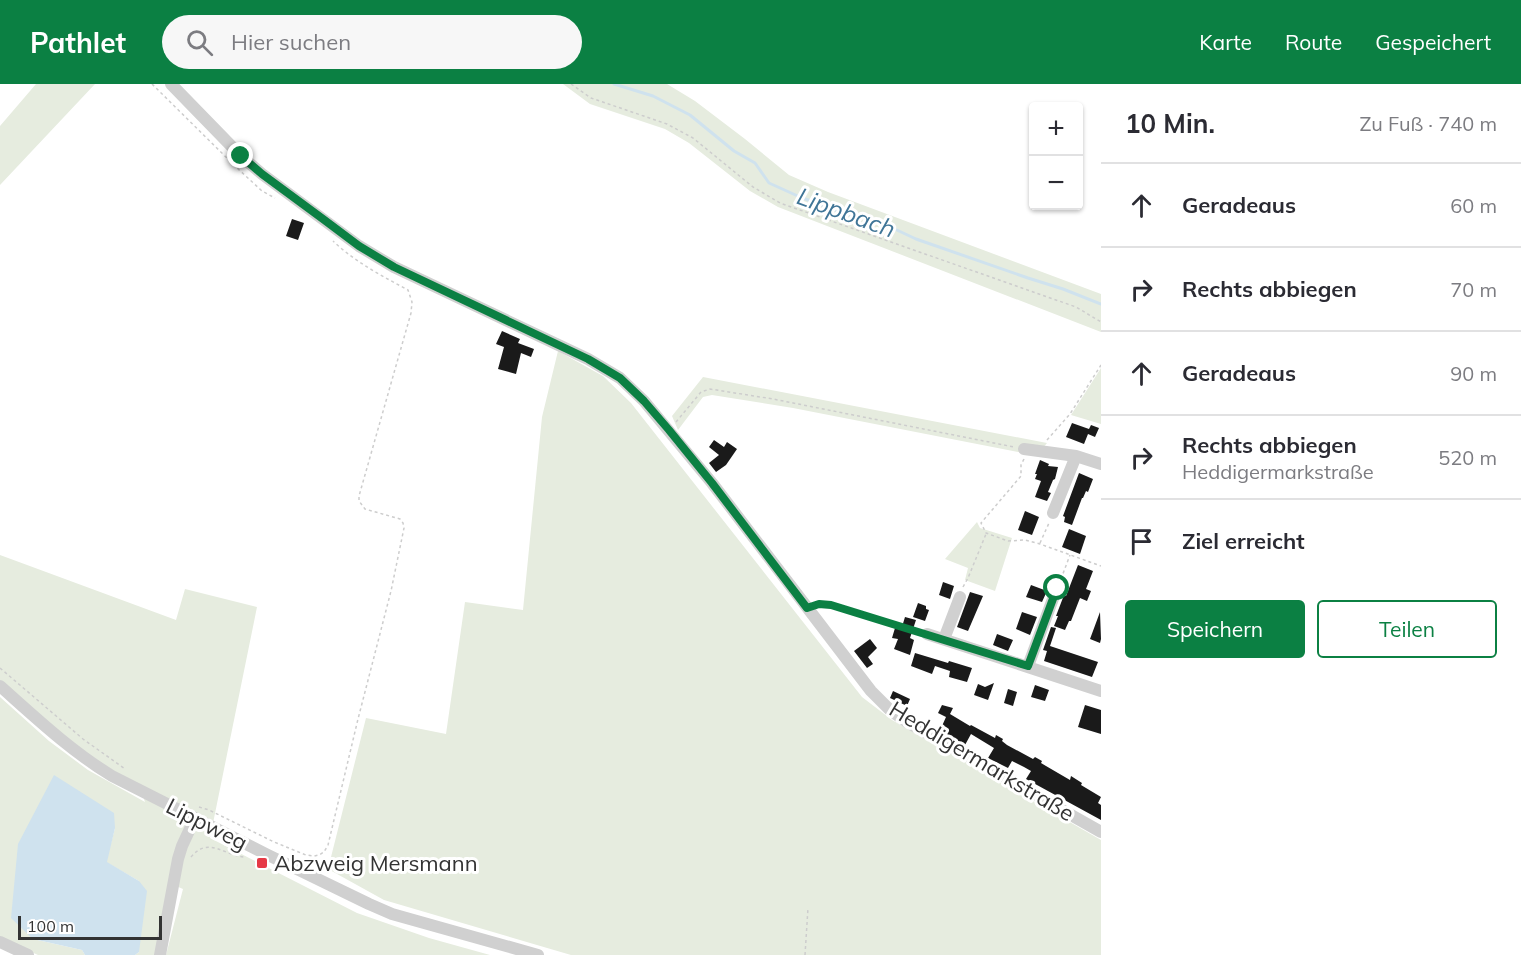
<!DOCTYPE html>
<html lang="de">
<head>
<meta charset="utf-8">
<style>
  :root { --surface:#fff; --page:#f7f7f7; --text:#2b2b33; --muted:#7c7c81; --line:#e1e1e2; --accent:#0b8043 }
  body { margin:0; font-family:Mulish,sans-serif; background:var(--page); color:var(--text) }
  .controls { position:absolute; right:18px; top:18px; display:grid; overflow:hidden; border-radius:6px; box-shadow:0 2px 4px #0004 }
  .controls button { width:54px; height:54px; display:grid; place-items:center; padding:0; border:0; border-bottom:2px solid var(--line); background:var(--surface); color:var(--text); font:30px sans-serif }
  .scale { position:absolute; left:18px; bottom:15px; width:144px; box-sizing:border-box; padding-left:6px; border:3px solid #333; border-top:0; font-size:16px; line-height:21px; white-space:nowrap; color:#333; -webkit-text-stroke:4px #fff; paint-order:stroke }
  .stop { position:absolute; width:18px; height:18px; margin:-14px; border:4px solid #0b8043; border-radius:50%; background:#fff }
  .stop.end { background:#0b8043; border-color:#fff; box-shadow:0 2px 6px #0008 }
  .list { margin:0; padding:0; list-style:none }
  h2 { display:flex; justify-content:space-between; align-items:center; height:78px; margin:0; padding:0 24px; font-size:26px }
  h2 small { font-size:20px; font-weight:400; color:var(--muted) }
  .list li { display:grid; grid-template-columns:39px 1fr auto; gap:18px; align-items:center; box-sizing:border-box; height:84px; padding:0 24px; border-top:2px solid var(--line) }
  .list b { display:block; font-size:22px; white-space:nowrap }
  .list p { margin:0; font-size:20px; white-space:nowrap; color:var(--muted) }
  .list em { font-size:20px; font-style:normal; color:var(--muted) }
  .actions { display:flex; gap:12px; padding:18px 24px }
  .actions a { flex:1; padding:14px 0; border:2px solid var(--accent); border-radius:6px; text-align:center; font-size:21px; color:var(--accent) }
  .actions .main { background:var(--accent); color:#fff }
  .icon { flex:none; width:33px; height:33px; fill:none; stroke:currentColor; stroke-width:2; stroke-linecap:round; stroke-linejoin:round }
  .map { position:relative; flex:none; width:1101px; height:871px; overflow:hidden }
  header { display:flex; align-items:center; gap:36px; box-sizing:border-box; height:84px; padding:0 30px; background:var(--accent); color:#fff }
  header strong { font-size:28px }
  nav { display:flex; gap:33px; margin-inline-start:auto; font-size:21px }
  .search { width:420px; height:54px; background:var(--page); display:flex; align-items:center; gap:15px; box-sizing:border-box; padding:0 21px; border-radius:33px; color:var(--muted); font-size:22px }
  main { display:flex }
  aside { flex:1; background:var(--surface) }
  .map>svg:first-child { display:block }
</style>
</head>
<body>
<header>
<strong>Pathlet</strong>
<div class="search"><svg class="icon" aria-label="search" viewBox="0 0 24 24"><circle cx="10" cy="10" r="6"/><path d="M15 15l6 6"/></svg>Hier suchen</div>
<nav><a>Karte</a><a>Route</a><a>Gespeichert</a></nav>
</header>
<main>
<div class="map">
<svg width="1101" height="871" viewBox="0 0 1101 871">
  <rect width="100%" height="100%" fill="#fff"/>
  <path fill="#e6ecdf" d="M36,0H95L0,101V42Z
    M563,0H667L695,17L745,55L789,91L828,108L1101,210V248L778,123L750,107L689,59L665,45L590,20Z
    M558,267L603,292L631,319L862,613L892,636L1101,756V871H571L384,816L328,785L366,634L446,650L465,518L523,526L542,333Z
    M1101,284V340L1071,331Z
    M703,293L1047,359L1038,370L1018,368L793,324L712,311L703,313L678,346L672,332Z
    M977,438L980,444L1012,454L995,507L965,496L968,484L945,475Z
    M0,471L176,536L185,505L257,523L210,754L357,829L429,854L490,871H166L183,805L169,799L157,871H135L139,868V797L106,778L115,744L33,855L82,866L85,871H38L0,854V613L49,657L88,686L145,718L140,703L88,671L64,652L0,596Z"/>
  <path fill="#cfe2ee" d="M54,691L114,729L115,744L107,778L139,797L147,807L139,868L135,871H85L82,866L33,855L11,834L18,760Z"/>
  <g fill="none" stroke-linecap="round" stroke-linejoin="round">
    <path stroke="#cfe2ee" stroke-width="3" d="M614,0L653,12L690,31L734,67L755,79L769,99L800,113L846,130L884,140L916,155L1028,194L1063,205L1101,220"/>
  </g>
  <path fill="#1a1a1a" d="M292,135L304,139L298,156L286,152Z
    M502,247L520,255L518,259L534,265L531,273L521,269L516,290L498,285L504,263L496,260Z
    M1072,339L1089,345L1091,341L1099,344L1095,353L1088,350L1084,360L1066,353Z
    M714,356L724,363L727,358L737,365L726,381L716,388L709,379L719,371L709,363Z
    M1040,376L1049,380L1048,382L1058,383L1055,395L1053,396L1048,408L1051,409L1047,417L1035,413L1041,397L1035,395L1037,390H1035Z
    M1079,389L1093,395L1088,408L1086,407L1083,414H1082L1072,441L1064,438L1065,433L1063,432Z
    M1025,427L1039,433L1032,451L1018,446Z
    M1069,445L1086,452L1080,470L1062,463Z
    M1078,481L1093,487L1086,505L1091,507L1087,517L1080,514L1071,537H1069L1065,546L1054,542L1058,532H1056L1064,511L1066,512Z
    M943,498L954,502L950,515L939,511Z
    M1031,501L1047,507L1042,518L1026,513Z
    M970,508L983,512L968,547L957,543Z
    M918,519L926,522V525L929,526L925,537L913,533Z
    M1022,528L1037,533L1030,551L1016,545Z
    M1100,528L1101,555L1100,559L1090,555Z
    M905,533L916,536L910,554L914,556L910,571L894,565L898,555L892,554L895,544L901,546Z
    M1051,543L1056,544L1050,562L1098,578L1092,593L1044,577L1047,567L1043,566Z
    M997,550L1013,556L1008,567L993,561Z
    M870,555L877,564L868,573L873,580L867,584L854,567Z
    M915,569L948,579L949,577L972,584L967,598L949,593L950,587L935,582L932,590L911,582Z
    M994,599L988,616L974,611L978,600L985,603Z
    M1035,601L1049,606L1045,617L1031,613Z
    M1008,605L1017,608L1013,622L1004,619Z
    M893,607L910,615L907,622L890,614Z
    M942,621L953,624L950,630L970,642L971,641L995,654L996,651L1003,655L1002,657L1007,661L1033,675L1035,673L1042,677L1041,679L1046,682L1070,696L1071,692L1082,699L1081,701L1101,713L1098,719L1101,721V736L1026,695L1031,687L1024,683L1012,677L1008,684L988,674L994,664L971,650L965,661L945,649L947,646L942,642L946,633L938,629Z
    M1085,621L1101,626V650L1078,643Z"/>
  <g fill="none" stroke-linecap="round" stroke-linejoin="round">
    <path stroke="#cdcdcd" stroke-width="1.5" stroke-dasharray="3 3" stroke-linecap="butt" d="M152,0L236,83L262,107L275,114
      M571,0L591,14L667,40L693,54L753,103L780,119L1076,223L1101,238
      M676,338L701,308L710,305L773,315L1014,363
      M1047,356L1070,330L1101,281
      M1024,375L1021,381V392L981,439L986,449L1008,457L1025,456L1040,460L1101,482
      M1040,459L1049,439
      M1061,495L1070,471
      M963,503L968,494L986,450
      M819,520L831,521L918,547
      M0,584L83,655L125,685
      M199,723L209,726L274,758L306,771L314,772L319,771L324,768L328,761L358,635L391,507L404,444L403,439L400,435L365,425L359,417V412L411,229L412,218L408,206C382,192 355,178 333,157
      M191,773C209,751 225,773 246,773
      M805,871L808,824"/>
    <path stroke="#d0d0d0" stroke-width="12" d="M171,0L241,72L262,90L359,162L394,183L588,275L620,294L644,317L712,399L871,607L890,626L907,638L1101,748
      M1024,365L1076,372L1101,380
      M1053,429L1076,372
      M927,550L1101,607
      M944,555L960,513
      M1028,582L1057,504
      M0,602C36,634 71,667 112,692L268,771L369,820L392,830L538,871
      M0,858L28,871
      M160,871L178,775L182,762L195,734"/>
  </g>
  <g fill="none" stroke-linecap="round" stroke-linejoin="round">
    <path stroke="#0b8043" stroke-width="8" d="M241,72L262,90L323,135L359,162L394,183L588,275L620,294L644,317L669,346L712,399L807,524L819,520L831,521L1028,582L1057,504"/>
  </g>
  <rect fill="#e63946" stroke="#fff" stroke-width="2" x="256" y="773" width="12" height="12" rx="3"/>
  <g text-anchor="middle" stroke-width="6" stroke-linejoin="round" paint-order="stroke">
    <g font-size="22" fill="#333" stroke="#fff">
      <text transform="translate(982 677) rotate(31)" y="8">Heddigermarkstraße</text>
      <text transform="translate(207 740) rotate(27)" y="8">Lippweg</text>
    </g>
    <g font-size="22" fill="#333" stroke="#fff" text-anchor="start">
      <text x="274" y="787">Abzweig Mersmann</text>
    </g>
    <g font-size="24" font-style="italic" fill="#3f7597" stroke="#fff">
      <text transform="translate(846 129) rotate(20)" y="8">Lippbach</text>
    </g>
  </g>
</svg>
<div class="controls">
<button>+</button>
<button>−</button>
</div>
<div class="scale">100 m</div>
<div class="stop" style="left:1057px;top:504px"></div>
<div class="stop end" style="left:241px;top:72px"></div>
</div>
<aside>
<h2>10 Min.<small>Zu Fuß · 740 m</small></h2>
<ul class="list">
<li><svg class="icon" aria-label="ahead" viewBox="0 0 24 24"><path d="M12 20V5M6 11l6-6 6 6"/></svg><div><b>Geradeaus</b></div><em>60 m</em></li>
<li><svg class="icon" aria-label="right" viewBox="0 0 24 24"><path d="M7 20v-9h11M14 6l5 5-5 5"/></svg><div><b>Rechts abbiegen</b></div><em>70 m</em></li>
<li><svg class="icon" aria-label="ahead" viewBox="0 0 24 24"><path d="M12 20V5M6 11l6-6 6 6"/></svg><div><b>Geradeaus</b></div><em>90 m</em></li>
<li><svg class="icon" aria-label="right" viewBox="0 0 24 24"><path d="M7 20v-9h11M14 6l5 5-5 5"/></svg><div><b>Rechts abbiegen</b><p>Heddigermarkstraße</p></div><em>520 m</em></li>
<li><svg class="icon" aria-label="arrive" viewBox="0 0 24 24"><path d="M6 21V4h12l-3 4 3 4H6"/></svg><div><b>Ziel erreicht</b></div></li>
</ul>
<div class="actions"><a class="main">Speichern</a><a>Teilen</a></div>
</aside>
</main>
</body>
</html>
